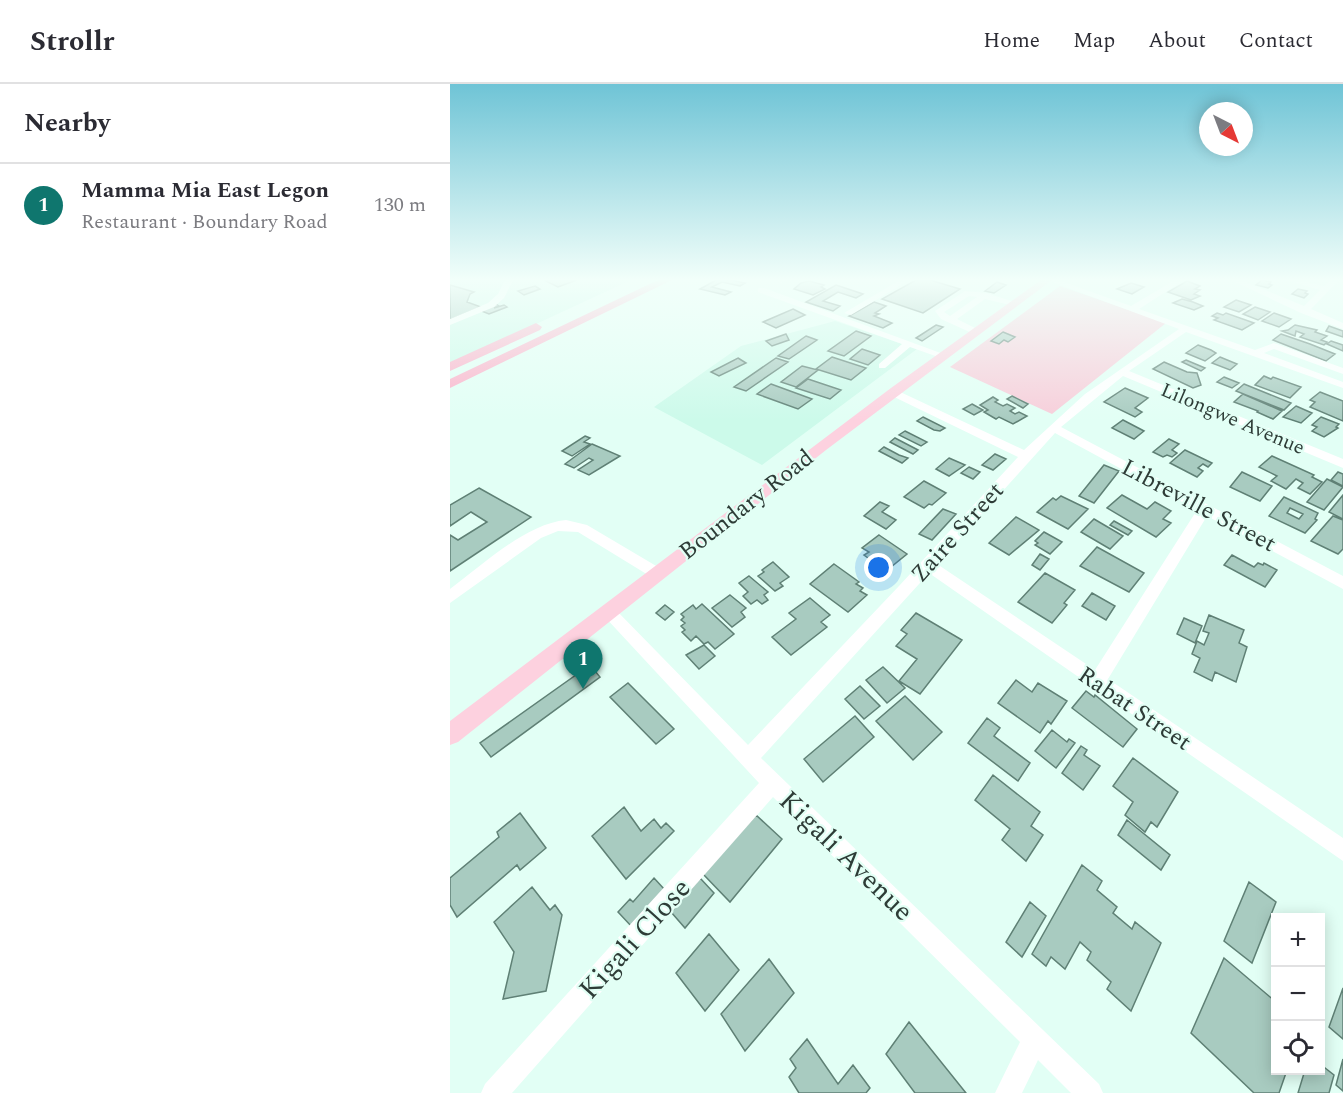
<!DOCTYPE html>
<html lang="en">
<head>
<meta charset="utf-8">
<style>
  :root { --surface:#fff; --page:#f2f2f3; --text:#2b2b33; --muted:#7c7c81; --line:#e1e1e2; --accent:#0f766e }
  body { margin:0; font-family:Spectral,serif; background:var(--page); color:var(--text) }
  .controls { position:absolute; right:18px; bottom:18px; display:grid; overflow:hidden; border-radius:0px; box-shadow:0 3px 15px #0003 }
  .controls button { width:54px; height:54px; display:grid; place-items:center; padding:0; border:0; border-bottom:2px solid var(--line); background:var(--surface); color:var(--text); font:30px sans-serif }
  .compass { position:absolute; left:749px; top:18px; width:54px; height:54px; border-radius:50%; background:var(--surface); box-shadow:0 3px 15px #0003; rotate:138deg }
  .you { position:absolute; left:429px; top:484px; width:21px; height:21px; margin:-15px; border:4px solid #fff; border-radius:50%; background:#1a73e8; box-shadow:0 0 0 9px #1a73e833 }
  .badge { display:grid; place-items:center; width:39px; height:39px; border-radius:50%; background:var(--accent); color:#fff; font-size:20px; font-weight:700 }
  .pin { position:absolute; translate:-50% -50px; filter:drop-shadow(0 2px 3px #0008) }
  .pin::after { content:''; position:absolute; top:32px; width:21px; height:18px; background:inherit; clip-path:polygon(0 0,100% 0,50% 100%) }
  .list { margin:0; padding:0; list-style:none }
  h2 { display:flex; justify-content:space-between; align-items:center; height:78px; margin:0; padding:0 24px; font-size:26px }
  h2 small { font-size:20px; font-weight:400; color:var(--muted) }
  .list li { display:grid; grid-template-columns:39px 1fr auto; gap:18px; align-items:center; box-sizing:border-box; height:84px; padding:0 24px; border-top:2px solid var(--line) }
  .list b { display:block; font-size:22px; white-space:nowrap }
  .list p { margin:0; font-size:20px; white-space:nowrap; color:var(--muted) }
  .list em { font-size:20px; font-style:normal; color:var(--muted) }
  .icon { flex:none; width:33px; height:33px; fill:none; stroke:currentColor; stroke-width:2; stroke-linecap:round; stroke-linejoin:round }
  .map { position:relative; flex:none; width:893px; height:1009px; overflow:hidden }
  header { display:flex; align-items:center; gap:36px; box-sizing:border-box; height:84px; padding:0 30px; background:var(--surface); border-bottom:2px solid var(--line) }
  header strong { font-size:28px }
  nav { display:flex; gap:33px; margin-inline-start:auto; font-size:21px }
  main { display:flex }
  aside { flex:1; background:var(--surface) }
  .map>svg:first-child { display:block }
</style>
</head>
<body>
<header>
<strong>Strollr</strong>
<nav><a>Home</a><a>Map</a><a>About</a><a>Contact</a></nav>
</header>
<main>
<aside>
<h2>Nearby<small></small></h2>
<ul class="list">
<li><span class="badge">1</span><div><b>Mamma Mia East Legon</b><p>Restaurant · Boundary Road</p></div><em>130 m</em></li>
</ul>
</aside>
<div class="map">
<svg width="893" height="1009" viewBox="0 0 893 1009">
  <rect width="100%" height="100%" fill="#e2fff5"/>
  <path fill="#ccfaea" d="M0,196H181L0,280Z
    M385,237L467,265L312,381L204,323L291,262Z"/>
  <path fill="#f7ceda" d="M610,202L716,239L602,330L500,283Z"/>
  <path fill="#a8cbc0" stroke="#5f8075" stroke-width="1.5" fill-rule="evenodd" d="M94,196H127L108,203Z
    M266,196H281L295,199L290,202L272,198L262,203L281,208L275,211L250,205Z
    M466,196H480L510,205L473,229L432,215Z
    M812,196L821,198L819,200L822,201L818,204L806,201Z
    M359,197L374,201L371,203L375,205L363,211L344,205L351,199Z
    M737,197L750,202L745,205L750,206L744,210L750,212L741,216L718,208Z
    M547,198L556,201L544,209L535,207Z
    M681,199L694,203L682,210L667,205Z
    M0,201L24,208L20,210L17,218L31,223L0,236Z
    M386,201L413,210L406,214L388,208L373,217L390,222L383,227L356,218Z
    M85,202L90,205L74,211L68,207Z
    M848,205L857,207L855,209L858,210L854,214L842,210Z
    M732,215L743,218L753,222L744,226L723,219Z
    M786,216L801,221L789,228L774,223Z
    M424,218L436,222L425,229L429,230L424,232L442,239L433,244L399,232Z
    M46,220L49,222L44,224L54,221L57,223L39,230L29,226Z
    M805,223L820,228L808,236L793,230Z
    M343,225L355,231L326,244L313,238Z
    M767,229L773,231L776,229L804,239L792,246L764,236L768,234L762,232Z
    M824,229L841,235L829,243L812,237Z
    M486,241L493,243L472,257L466,254Z
    M845,241L867,246L865,248L877,252L871,256L877,258L874,261L850,253L854,250L846,247L845,252L832,247L838,246Z
    M879,242L893,247V253L876,247Z
    M406,247L421,252L394,272L378,267Z
    M553,248L565,253L558,258L554,256L549,260L541,257Z
    M336,250L339,256L322,262L316,257Z
    M831,250L860,260L885,270L876,277L823,256Z
    M356,252L367,256L339,275L328,272Z
    M881,257L893,261V267L877,260Z
    M748,261L761,266L766,269L755,277L736,269Z
    M412,265L430,271L418,281L400,275Z
    M382,273L416,284L401,296L366,285Z
    M770,273L787,280L780,286L762,279Z
    M288,274L296,279L269,292L261,288Z
    M326,274L338,278L296,307L284,303Z
    M736,276L755,284L751,287L732,278Z
    M714,278L737,288L747,289L751,301L743,304L703,285Z
    M352,282L368,286L346,303L331,298Z
    M814,292L821,295L823,293L851,303L840,314L805,301Z
    M774,293L789,299L782,304L767,298Z
    M358,295L391,306L380,315L346,304Z
    M321,300L362,315L348,325L307,310Z
    M794,300L841,319L834,326L786,307Z
    M675,304L698,314L685,324L692,328L685,333L654,318Z
    M870,308L893,317V337L860,323L865,318L860,316Z
    M793,310L832,327L823,335L807,328L808,327L784,318Z
    M562,312L578,320L573,324L557,315Z
    M543,313L548,316L545,318L553,322L557,320L565,324L560,327L565,330L569,328L577,332L563,340L549,333L546,335L534,328L538,326L530,321Z
    M522,320L533,326L524,331L513,325Z
    M846,322L862,329L851,339L833,333Z
    M473,333L495,344L490,347L484,346L467,337Z
    M871,333L889,340L886,343L888,344L874,353L862,347L867,343L862,341Z
    M673,336L694,347L684,355L662,344Z
    M455,347L477,358L471,362L449,351Z
    M135,352L140,354L134,358L140,360L122,372L112,367Z
    M445,354L468,366L463,370L440,358Z
    M719,355L729,360L722,366L727,369L722,373L717,371L713,373L703,368Z
    M142,360L170,372L139,391L128,386L143,376L139,374L124,384L115,380Z
    M434,363L449,371L458,374L452,379L429,367Z
    M735,366L762,379L758,383L753,380L748,384L753,387L747,393L720,379Z
    M545,370L556,375L543,386L532,381Z
    M822,372L864,391L862,393L872,398L860,410L848,404L853,399L846,395L836,405L821,397L827,392L809,383Z
    M499,374L515,381L499,392L486,385Z
    M654,381L669,387L644,419L629,412Z
    M519,383L530,388L523,395L511,389Z
    M792,388L822,402L810,417L780,403Z
    M888,388L893,390V402L881,396Z
    M877,395L893,403L874,426L857,418Z
    M474,397L496,409L482,421L479,420L474,424L454,413Z
    M29,404L81,433L0,487V451L8,456L37,438L21,428L0,442V421Z
    M672,411L697,425L705,418L721,427L713,435L721,439L706,453L657,424Z
    M893,411V435L879,428Z
    M611,412L638,425L618,445L587,428L603,414L606,416Z
    M834,413L868,429L865,435L867,436L855,449L819,432ZM840,424L853,430L849,435L837,429Z
    M430,418L439,422L432,428L446,436L436,445L414,432Z
    M493,425L506,430L482,456L469,450Z
    M883,432L893,436V465L888,470L861,457Z
    M566,433L589,446L559,471L539,459Z
    M644,435L673,452L660,465L631,448Z
    M664,437L682,447L678,451L660,441Z
    M594,448L612,458L600,470L585,461L588,459L585,457Z
    M429,451L457,470L436,487L414,471L419,468L412,464Z
    M647,463L694,489L679,508L630,482Z
    M590,470L599,475L590,486L582,481Z
    M782,471L804,483L808,479L813,481L814,479L827,486L815,503L774,481Z
    M323,478L339,493L330,499L333,502L325,507L308,492L314,488L312,486Z
    M384,480L409,498L406,500L413,504L410,507L417,511L398,528L360,500Z
    M595,489L625,506L614,519L617,521L602,539L568,518Z
    M299,492L318,508L314,511L318,516L312,520L307,516L301,520L293,512L298,508L289,499Z
    M642,509L665,522L656,536L632,522Z
    M280,511L296,524L291,528L295,533L282,543L262,524Z
    M360,514L380,531L371,538L377,543L341,571L322,553L346,535L339,529Z
    M252,520L284,550L265,565L258,558L254,560L246,552L241,557L232,548L235,546L231,542L235,539L231,536L234,533L231,530L243,521L246,525Z
    M215,521L224,528L215,536L206,529Z
    M466,529L512,556L470,610L449,597L467,575L446,562L457,550L451,546Z
    M759,531L794,546L789,559L797,563L786,598L765,588L762,597L744,588L750,574L742,570L747,557L754,561L759,549L753,547Z
    M734,534L752,542L745,559L727,550Z
    M254,561L265,572L249,585L236,571Z
    M140,581L150,593L41,673L30,659Z
    M433,583L455,604L437,619L416,596Z
    M566,596L582,608L588,599L617,617L601,640L598,637L590,649L548,619Z
    M178,599L224,645L206,660L160,613Z
    M410,602L430,622L414,635L395,615Z
    M636,607L644,613L645,611L687,645L673,663L622,624Z
    M455,612L492,648L463,676L426,637Z
    M405,632L424,653L373,698L354,675Z
    M537,634L550,644L544,652L580,679L568,697L518,659Z
    M602,646L617,658L619,655L625,659L606,684L585,667Z
    M631,662L637,666L634,671L650,682L633,706L612,689Z
    M683,674L728,708L707,743L701,738L695,748L675,731L683,718L663,702Z
    M543,691L590,728L581,742L593,751L576,777L552,756L560,745L525,716Z
    M174,723L191,747L204,735L211,744L216,739L224,747L176,795L142,752Z
    M70,729L96,764L70,786L67,781L7,833L0,821V794L49,753L47,748Z
    M306,731L332,755L280,818L253,790Z
    M677,736L720,771L711,786L668,751Z
    M632,781L652,797L647,806L667,823L663,829L682,845L685,838L711,859L681,927L657,905L661,898L637,876L641,868L630,858L615,885L601,873L596,882L582,870Z
    M204,794L215,806L182,843L168,828L180,815L183,818Z
    M250,794L264,809L235,844L221,828Z
    M799,798L826,818L802,879L774,857Z
    M82,803L100,826L105,821L112,831L96,907L53,915L64,868L44,838Z
    M580,818L596,832L572,873L556,858Z
    M259,850L289,886L255,927L226,889Z
    M774,874L826,918V986H837L829,1009H804L741,949Z
    M319,875L344,909L295,967L271,930Z
    M893,904V955L879,943Z
    M459,938L516,1009H465L436,970Z
    M357,955L388,1000L403,981L420,1004L416,1009H349L339,993L346,984L340,975Z
    M893,975V1007L886,1001Z
    M870,980L884,991L879,1009H848L855,986H870Z"/>
  <g fill="none" stroke-linecap="round" stroke-linejoin="round">
    <path fill="#fff" fill-rule="evenodd" d="M55,196H63L54,214L44,223L0,241V235L38,219L48,210Z
      M328,196H337L331,199Z
      M450,196H459L401,231L394,229Z
      M597,196H608L681,222L725,196H734L689,225L805,266L824,259L893,284V290L824,265L814,269L893,298V304L736,248L679,287L893,375V384L673,292L611,343L893,492V505L757,432L658,595L893,754V777L479,489L311,674L649,1000L653,1009H621L588,976L572,1009H545L570,958L323,713L62,1009H31L35,1000L309,699L154,532L151,528L154,524L159,522L164,524L298,661L449,502L568,373L438,310V306H446L574,366L635,310L729,245ZM605,349L747,426L645,586L487,480Z
      M781,196H791L854,222L870,206L836,196H849L874,202L881,196H889L861,225L893,239V245L851,229Z
      M308,204H314L496,271L491,274L460,263L435,284H429V280L452,260L308,208Z
      M515,207L536,209L568,219L564,222L535,215L507,235L527,245L529,247L524,250L491,235L485,227ZM519,212L527,213L500,232L494,228Z
      M116,436L137,441L213,486L215,490L213,494H203L128,448L108,447L91,454L0,519V505C33,481 75,440 116,436Z"/>
    <path fill="#fdd1df" fill-rule="evenodd" d="M591,196H602L376,366L8,658L0,661V637L441,304Z"/>
    <path fill="#fbb2ca" fill-rule="evenodd" d="M208,196H222L0,304V295Z
      M86,239L92,243L90,246L0,287V278Z"/>
  </g>
  <linearGradient id="sky" x2="0" y2="1"><stop stop-color="#6fc4d6"/><stop offset="0.58" stop-color="#f2fffa"/><stop offset="1" stop-color="#f2fffa" stop-opacity="0"/></linearGradient>
  <rect width="893" height="337" fill="url(#sky)"/>
  <g text-anchor="middle" stroke-width="4.5" stroke-linejoin="round" paint-order="stroke">
    <g font-size="20" fill="#2e3c37" stroke="#e2fff5">
      <text transform="translate(783 334) rotate(23)" y="7">Lilongwe Avenue</text>
    </g>
    <g font-size="24" fill="#2e3c37" stroke="#e2fff5">
      <text transform="translate(296 420) rotate(-38)" y="8">Boundary Road</text>
      <text transform="translate(749 421) rotate(28)" y="8">Libreville Street</text>
      <text transform="translate(507 448) rotate(-48)" y="8">Zaire Street</text>
      <text transform="translate(685 624) rotate(34)" y="8">Rabat Street</text>
    </g>
    <g font-size="28" fill="#2e3c37" stroke="#e2fff5">
      <text transform="translate(397 771) rotate(44)" y="10">Kigali Avenue</text>
      <text transform="translate(184 854) rotate(-48)" y="10">Kigali Close</text>
    </g>
  </g>
</svg>
<div class="controls">
<button>+</button>
<button>−</button>
<button><svg class="icon" aria-label="locate" viewBox="0 0 24 24"><circle cx="12" cy="12" r="6"/><path d="M12 2v4M12 18v4M2 12h4M18 12h4"/></svg></button>
</div>
<svg class="compass" viewBox="-18 -18 36 36"><path d="M0-13l5 13h-10z" fill="#e53935"/><path d="M0 13l5-13h-10z" fill="#7c7c81"/></svg>
<div class="you"></div>
<div class="pin badge" style="left:133px;top:605px">1</div>
</div>
</main>
</body>
</html>
